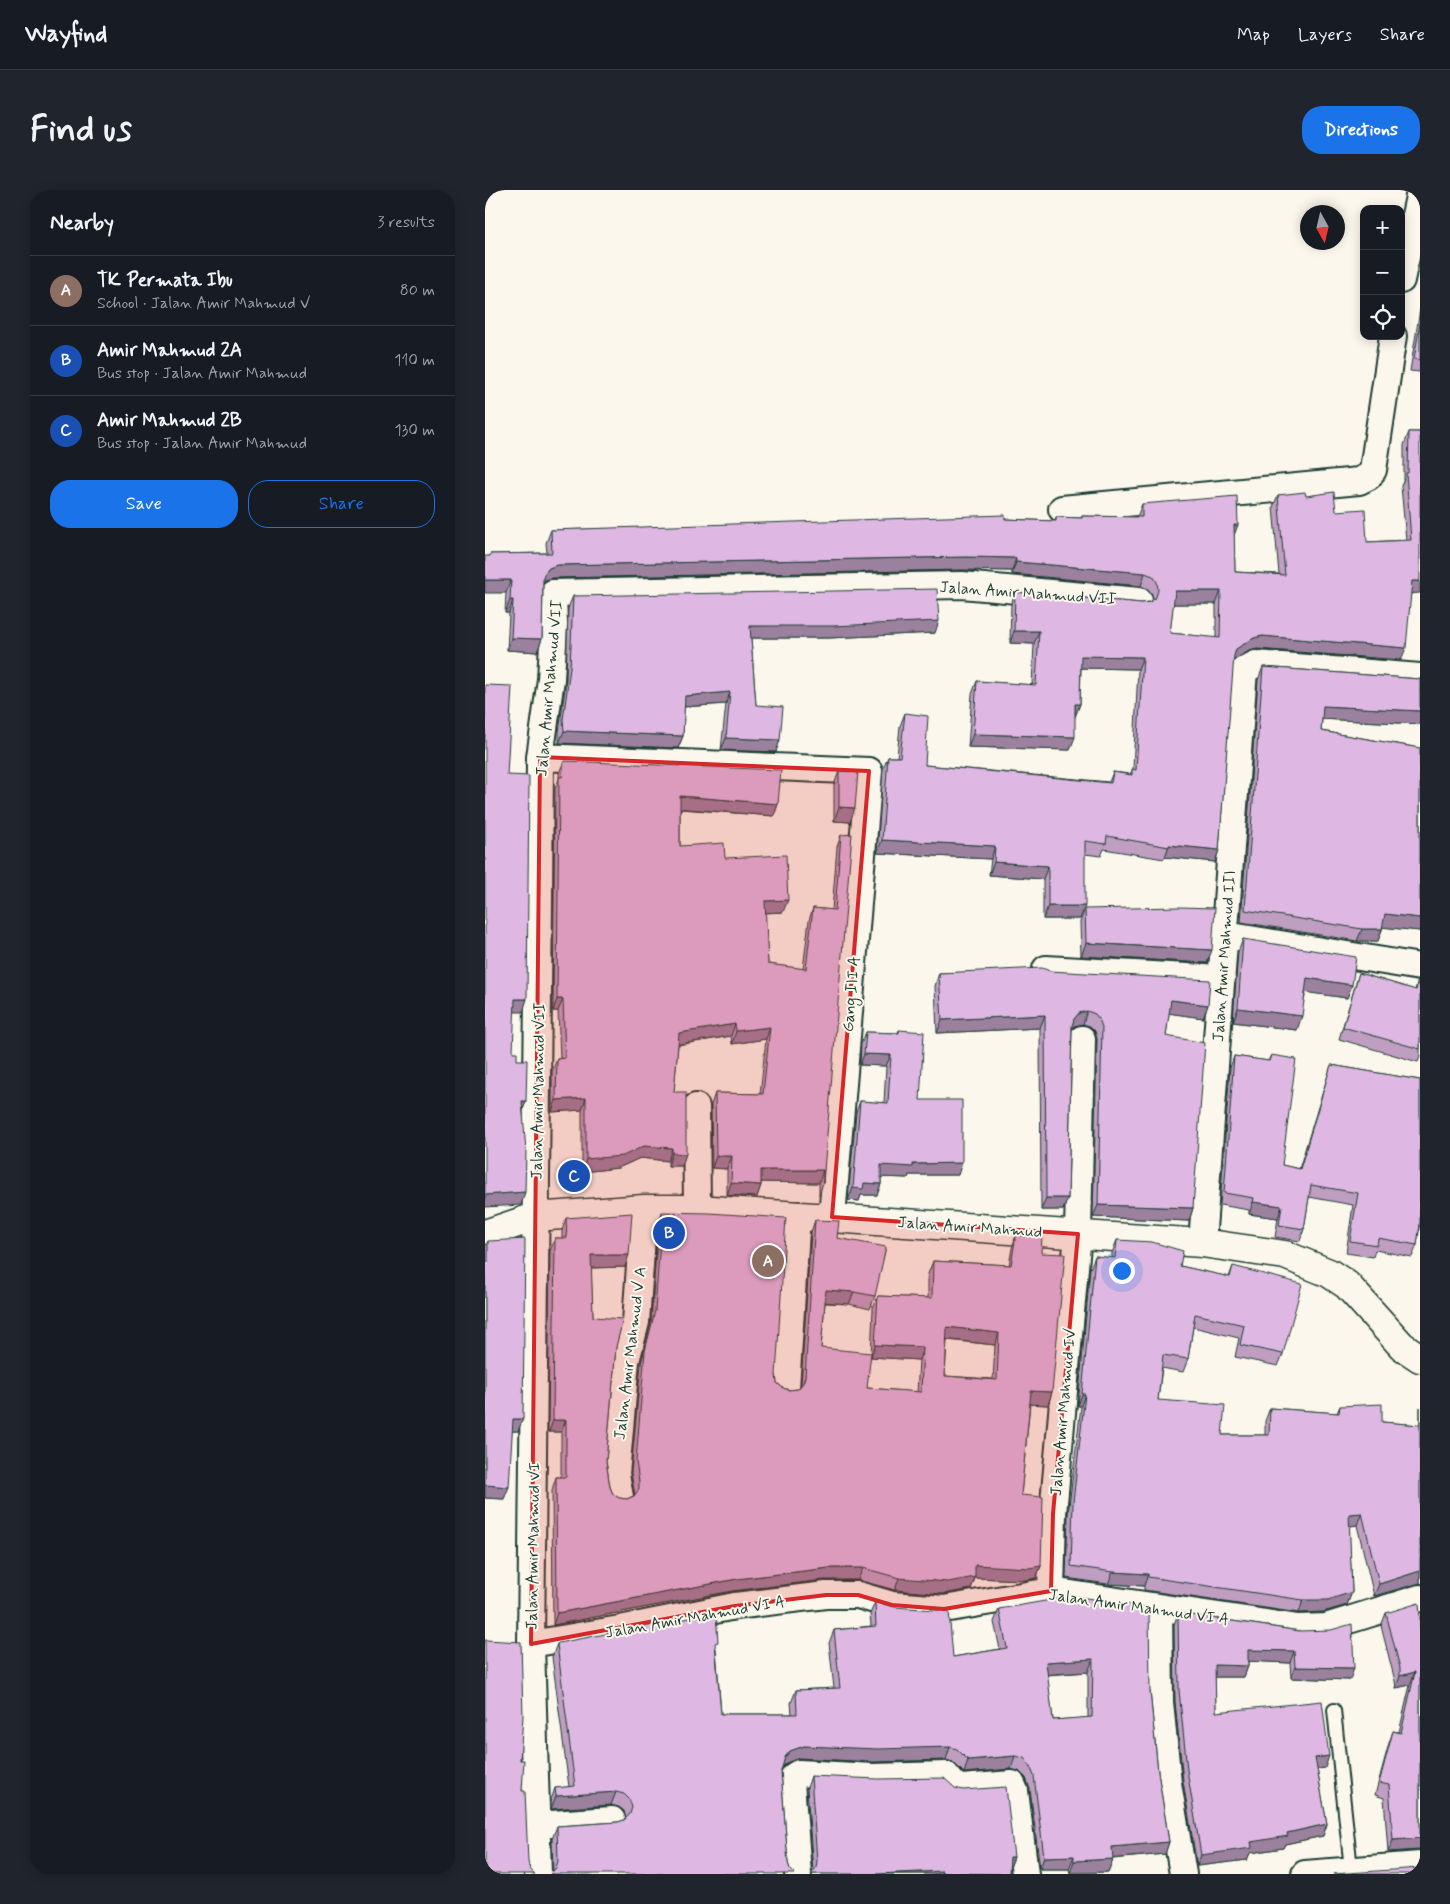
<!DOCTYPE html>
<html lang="en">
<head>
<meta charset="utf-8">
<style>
  :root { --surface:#171b24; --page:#20242c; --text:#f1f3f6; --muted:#9ea1a6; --line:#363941; --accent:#1a73e8 }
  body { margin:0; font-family:Mynerve,sans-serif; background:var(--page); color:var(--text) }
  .controls { position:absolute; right:15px; top:15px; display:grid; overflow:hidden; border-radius:10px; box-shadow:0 2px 12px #0003 }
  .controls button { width:45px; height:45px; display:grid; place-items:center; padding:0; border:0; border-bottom:1px solid var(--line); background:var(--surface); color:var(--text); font:25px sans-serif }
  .compass { position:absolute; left:815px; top:15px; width:45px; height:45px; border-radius:50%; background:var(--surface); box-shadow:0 2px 12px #0003; rotate:172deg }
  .you { position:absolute; left:636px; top:1080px; width:18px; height:18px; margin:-12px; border:4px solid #fff; border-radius:50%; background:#1a73e8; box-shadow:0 0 0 8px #1a73e833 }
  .badge { display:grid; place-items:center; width:32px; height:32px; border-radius:50%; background:var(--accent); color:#fff; font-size:16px; font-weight:700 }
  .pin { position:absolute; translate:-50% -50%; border:2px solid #fff; box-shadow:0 1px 5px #0006 }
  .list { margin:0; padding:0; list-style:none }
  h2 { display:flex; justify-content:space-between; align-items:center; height:65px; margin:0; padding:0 20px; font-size:21px }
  h2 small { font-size:16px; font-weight:400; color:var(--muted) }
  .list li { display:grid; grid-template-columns:32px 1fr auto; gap:15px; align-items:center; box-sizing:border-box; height:70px; padding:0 20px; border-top:1px solid var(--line) }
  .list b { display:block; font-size:19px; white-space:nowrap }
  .list p { margin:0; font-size:16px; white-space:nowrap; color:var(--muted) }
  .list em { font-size:16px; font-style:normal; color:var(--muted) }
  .actions { display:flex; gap:10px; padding:15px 20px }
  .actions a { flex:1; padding:11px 0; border:1px solid var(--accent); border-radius:20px; text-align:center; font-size:18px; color:var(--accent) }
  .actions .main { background:var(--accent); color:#fff }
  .icon { flex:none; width:28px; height:28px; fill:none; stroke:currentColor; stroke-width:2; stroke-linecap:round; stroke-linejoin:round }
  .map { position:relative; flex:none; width:935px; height:1684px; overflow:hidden; border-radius:20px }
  header { display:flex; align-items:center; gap:30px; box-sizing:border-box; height:70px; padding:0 25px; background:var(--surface); border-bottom:1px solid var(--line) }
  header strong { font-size:24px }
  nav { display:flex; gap:28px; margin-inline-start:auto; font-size:18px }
  .intro { display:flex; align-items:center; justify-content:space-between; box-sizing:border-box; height:120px; padding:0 30px }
  h1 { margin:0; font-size:35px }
  .button { padding:12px 22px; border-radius:20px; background:var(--accent); color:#fff; font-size:18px; font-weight:700 }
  main { display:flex; gap:30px; padding:0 30px }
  aside { flex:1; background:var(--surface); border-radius:20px; box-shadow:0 2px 12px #0003 }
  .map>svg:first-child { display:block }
</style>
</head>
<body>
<header>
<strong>Wayfind</strong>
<nav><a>Map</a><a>Layers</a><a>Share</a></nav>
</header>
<div class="intro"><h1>Find us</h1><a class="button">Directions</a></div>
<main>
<aside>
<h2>Nearby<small>3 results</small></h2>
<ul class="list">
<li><span class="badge" style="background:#8d6e63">A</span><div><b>TK Permata Ibu</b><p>School · Jalan Amir Mahmud V</p></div><em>80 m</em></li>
<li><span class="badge" style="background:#1a4fb4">B</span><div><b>Amir Mahmud 2A</b><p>Bus stop · Jalan Amir Mahmud</p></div><em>110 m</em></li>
<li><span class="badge" style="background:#1a4fb4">C</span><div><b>Amir Mahmud 2B</b><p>Bus stop · Jalan Amir Mahmud</p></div><em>130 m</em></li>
</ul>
<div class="actions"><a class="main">Save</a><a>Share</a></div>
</aside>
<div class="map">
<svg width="935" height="1684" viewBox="0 0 935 1684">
  <rect width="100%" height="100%" fill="#fbf7ec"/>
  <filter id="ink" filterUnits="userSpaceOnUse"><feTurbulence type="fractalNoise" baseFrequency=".02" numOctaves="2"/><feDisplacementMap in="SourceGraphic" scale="10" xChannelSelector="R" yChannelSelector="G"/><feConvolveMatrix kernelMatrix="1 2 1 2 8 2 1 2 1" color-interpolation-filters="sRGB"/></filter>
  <g filter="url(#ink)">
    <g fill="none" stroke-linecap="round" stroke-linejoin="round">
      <defs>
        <path id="service" d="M849,1520L866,1679"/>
        <path id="minor" d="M916,90L935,2
          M577,319L874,291L884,286L888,280L908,146
          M55,567L384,581L347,1027
          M740,745L935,777
          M561,779L737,789
          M211,917L212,1019
          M717,1053L759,480L771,474L935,487
          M301,1198L312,1025
          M135,1307L131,1284L141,1171L151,1132L159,1019
          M566,1401L568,1324L593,1044L597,849
          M674,1418L675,1512L683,1593L698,1684
          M46,1454L135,1439L250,1416L341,1405H373L407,1415L459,1419L566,1401L813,1438L841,1437L935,1408
          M51,1635L127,1630
          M53,1684L46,1454L54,710L55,567L66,489L69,435L68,403L477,395L654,411
          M313,1684L306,1592L309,1586L314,1583L388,1587L461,1585L470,1596L477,1598L527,1594L530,1601L540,1684
          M820,1684L935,1675"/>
        <path id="tertiary" d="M0,1044L50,1027L159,1019H212L717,1053L800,1065L844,1083L862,1095L917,1156L935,1168"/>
      </defs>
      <use href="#service" stroke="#1f3d34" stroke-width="16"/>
      <use href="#minor" stroke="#1f3d34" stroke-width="30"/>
      <use href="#tertiary" stroke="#1f3d34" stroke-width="31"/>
      <use href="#service" stroke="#fbf7ec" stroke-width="12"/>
      <use href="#minor" stroke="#fbf7ec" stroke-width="26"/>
      <use href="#tertiary" stroke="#fbf7ec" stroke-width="28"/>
    </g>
    <path fill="#bf9ec2" stroke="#1f3d34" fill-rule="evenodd" d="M935,119V182L925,181Z
      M924,242H935L926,403L916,470L772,459L764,461L748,470L734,660L730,672L680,667L679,669L619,659L616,666L600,664L595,729H558V689L504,685L506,669L392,663L398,579L403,567H412L415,536L420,523L440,575L624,592L628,582L645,584L648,579L653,479L596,478L595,514L590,526L585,560L483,557L487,504L492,491L547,495L549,454L525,453L526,414L530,402L657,413L665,412L668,409L667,404L663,399L656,396L527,384V381L477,380L67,388L60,390L58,393L57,449L52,462L22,460L24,423H20L21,403L4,366L5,364L62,363L61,353L66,340L520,329L570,331L571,327L596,328L597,326L652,327L657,314L749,345L750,382L794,384L788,317L793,305L821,306L851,321L882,352L921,350L916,296L919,289V255ZM688,414H731V448L685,443Z
      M88,406L450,443L344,448H266L271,515L291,562L236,560L241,514L199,517L198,546L193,558L74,553V542L81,490L83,418Z
      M778,477L935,489V534L837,529L836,541L935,558V741L898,737L893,751H872L756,732L773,490Z
      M79,571L293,614L289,626L195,619V656L240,668L298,722L280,723L283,774L318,779L324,730L328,718L347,720L352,657L356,645L338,993L334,1005V993L276,992V995L272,1007L242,1005V979L227,978L226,915L230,903L275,904L281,849L247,854L246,846L193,855L189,902L197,976H183V971L155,968L133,978L97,982V920L67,922V881L72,869H75L73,821H68L70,599L74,589V583Z
      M354,581L365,632L349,631V595Z
      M600,719L722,773L596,766L595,732Z
      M758,749L867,795L862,808L821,802L812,840L748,832L753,762Z
      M565,781L723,815L718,828L684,823L681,846L708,1018L704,1031L608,1027L612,849L610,841L605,836L598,834L589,836L587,839L583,1008L578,1020H556L555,838L452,843L450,796L454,783Z
      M874,783L930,800L935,783V867L933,872L854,849Z
      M414,840L435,910L473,985H424L423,988L396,987V994L392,1005H376L374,1011L363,1010L371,922L375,911L399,913L401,876L375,875L376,854L381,842L413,843Z
      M786,865L797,975L814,979L846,875L935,890V1040H934L932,1055L927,1067L890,1060L888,1067L861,1063L868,1015L824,1007L819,1039L815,1051L790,1047L793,1028L764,1024V1020L735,1015L745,878L749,866L783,871Z
      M177,1022L291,1185L292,1193L298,1198L304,1200L313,1199L316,1195L326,1042L330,1030L352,1048L390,1106L385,1119L364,1114L340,1113L336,1158L382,1198L432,1202L434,1170L386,1167L388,1118L393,1106L443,1108V1084L448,1071L524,1075L527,1058L531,1045L556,1063L567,1202L563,1215L545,1214L536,1305L556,1376L551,1388L540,1390L490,1388L486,1399L458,1404L410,1400L373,1390H339L247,1401L68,1435L67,1300L71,1287H76V1242H64L63,1240L65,1061L70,1048H77V1041L81,1028L140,1077L106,1078L108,1127L131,1157L121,1271L125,1297L128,1304L134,1308L142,1309L150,1305L146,1283L156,1174L166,1133L173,1035ZM462,1150L510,1155L508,1189L460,1186Z
      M632,1050L695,1076L744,1087L748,1076L798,1164L793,1176L750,1167L754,1148L708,1137L703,1169L698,1182L677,1178L673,1210L737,1245H780V1231L785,1218L852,1223L855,1216L897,1232L935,1235V1217V1393L889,1406L872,1335L864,1336L867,1402L862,1415L838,1422L814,1423L659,1400V1396L623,1394L581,1388L583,1325L596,1216H593L605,1079L610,1066L627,1068V1063Z
      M3,1051L33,1241H27L19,1309L0,1308V1058Z
      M390,1412L468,1467L515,1459L509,1432L514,1419L665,1501L673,1582L684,1652L680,1664L628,1669L623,1682L585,1683L584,1679H555L545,1599L541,1588L534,1581L526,1579L479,1583L468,1572L461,1570L388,1572L314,1568L301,1573L296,1579V1581L303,1673L305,1679L68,1682L67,1649L72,1636L133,1632L139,1630L141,1628L139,1621L134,1617L126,1615L66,1619V1610L70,1598L84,1597L67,1467L72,1454L231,1458L236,1524H307L306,1513L311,1500L349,1498L344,1453L349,1440L386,1436L385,1424ZM603,1482V1528L568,1530L562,1485Z
      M693,1423L815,1441L865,1490L806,1488L805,1473L763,1471V1476L759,1487H730L731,1522L840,1578L832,1579L842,1634L838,1646L800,1654L798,1658L765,1663L762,1670L712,1676L698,1591L690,1511L689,1435Z
      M901,1423L935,1426V1660L903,1662L899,1608L890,1605L904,1553L908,1541L914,1542L925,1495L911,1498L910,1491L896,1436Z
      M326,1586L529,1667L524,1680V1684H326L328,1682L322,1598Z"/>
    <path fill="#9b819e" stroke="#1f3d34" d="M749,335H753L748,348Z
      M481,367L531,368L527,381L477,380L67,388L60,390L55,396L59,384L64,378L72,375Z
      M531,372L660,383L656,396L527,384Z
      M0,390H26L21,403H0Z
      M927,391H935V403L922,404Z
      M690,401H736L731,414H685Z
      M25,410H28L24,423H20Z
      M454,431L450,443L344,448H261L265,436Z
      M529,441H554L549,454L525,453Z
      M777,446L921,458L916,470L772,459L764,461L747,471L751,459L769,448Z
      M26,448L57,449L52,462L22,460Z
      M596,466L658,467L653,479L591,478Z
      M245,502L241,514L196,517L200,506Z
      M590,514H595L590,527Z
      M838,516L935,521V534L834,529Z
      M79,541L198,546L193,558L74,553Z
      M488,544L590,547L585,560L483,557Z
      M241,548L295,550L291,562L236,560Z
      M195,606L293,614L289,626L190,618Z
      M354,617L370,618L365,632L349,631Z
      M397,650L510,656L506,669L392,663Z
      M684,655L734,660L730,672L680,667Z
      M509,672L563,676L558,689L504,685Z
      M303,710L298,722L275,723L280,711Z
      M563,716H600L595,729H558Z
      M900,724L935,728V741L895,737Z
      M877,739H897L893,751H872Z
      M601,753L727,760L722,773L596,766Z
      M822,788L867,795L862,808L818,802Z
      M30,809H42L38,822H25Z
      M72,809H78L73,821H68Z
      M686,810L723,815L718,828L682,823Z
      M753,818L817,826L812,840L748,832Z
      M602,821L598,834L589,836L584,842L589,829L594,823Z
      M560,825L555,838L452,843L457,830Z
      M250,834L246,846L189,855L194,843Z
      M285,837L281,849L247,854L251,841Z
      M379,864L406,865L401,876L375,875Z
      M101,908L97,920L67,922L71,910Z
      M37,911H41L37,923Z
      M159,956L187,958L183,971L155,968L133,978L97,982L101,969Z
      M187,963L201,964L197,976H183Z
      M231,966H247L242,979L227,978Z
      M477,973L473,985H424L423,988L392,987L396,975L428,974Z
      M276,980H338L334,993L272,992Z
      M246,993L276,995L272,1007L242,1005Z
      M379,993L396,994L392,1005H376L374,1011L363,1010L368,998Z
      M40,1002L36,1015L0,1017V1005Z
      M561,1008H583L578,1020H556Z
      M768,1012L797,1016L793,1028L764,1024Z
      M613,1015L708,1018L704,1031L608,1027Z
      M106,1065H144L140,1077L101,1078Z
      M341,1100L369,1102L364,1114L336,1112Z
      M462,1137L514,1143L510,1155L458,1149Z
      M390,1155L438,1157L434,1170L386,1167Z
      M546,1201L567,1202L563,1215L542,1214Z
      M597,1204H600L596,1216H593Z
      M28,1229H38L33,1241H24Z
      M68,1230H81L76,1242H64Z
      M0,1295L24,1297L19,1309L0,1308Z
      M877,1323L872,1335L859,1337L864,1324Z
      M490,1375L556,1376L551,1388L540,1390L490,1388L486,1399L458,1404L410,1400L414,1388Z
      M344,1378H378L373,1390H339L247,1401L68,1435L72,1423L252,1389Z
      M935,1381V1393L889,1406L894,1394Z
      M628,1382L663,1384L659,1396L623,1394Z
      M867,1402L862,1415L838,1422L814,1423L818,1410Z
      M763,1460L809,1461L805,1473L759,1471Z
      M608,1469L603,1482L556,1485L561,1472Z
      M730,1475L763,1476L759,1487H725Z
      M810,1477L869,1478L865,1490L806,1488Z
      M930,1482L925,1495L911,1498L915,1486Z
      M319,1556L465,1557L461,1570L388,1572L314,1568L301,1573L296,1579L300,1567L305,1561Z
      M530,1566L526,1579L479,1583L483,1570Z
      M844,1566L840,1578L826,1580L830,1568Z
      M131,1602L126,1615L66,1619L71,1606Z
      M842,1634L838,1646L800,1654L798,1658L765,1663L762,1670L712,1676L716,1665L802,1643Z
      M935,1648V1657L934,1660L903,1662L908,1650Z
      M684,1652L680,1664L623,1669L627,1657Z
      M589,1666L584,1679H555L559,1667Z
      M525,1667H529L524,1680Z
      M628,1669L623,1682L585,1683L589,1671Z
      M457,1681L456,1684H391Z"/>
    <path fill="#deb8e2" stroke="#1f3d34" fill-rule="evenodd" d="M935,134V170L929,169Z
      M924,242H935V391H927L921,458L777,446L769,448L751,459L749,466L734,660L684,655V657L622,646L621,654L600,651V716H563V676L509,672L510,656L397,650L403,567H415L420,523L443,526L440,575L626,593L628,582L647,585V579L651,580L658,467L596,466L595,514H590V547L488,544L492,491L551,495L554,441H529L530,402L657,413L665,412L671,407L673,400L672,392L668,386L660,383L531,372V368L481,367L72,375L64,378L59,384L58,390L57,449L26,448L28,410H25L26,390H0V366H5V364L67,363L66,340L520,325V329L571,331V327L597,328V326L657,327V314L752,306L753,335H749L750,382L800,385L793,305L820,302L821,306L849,302L851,321L880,319L882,352L926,350L921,283H923ZM690,401H736L735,448L685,443Z
      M452,399L454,431L348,436H265L271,515L298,517L295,550L241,548L245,502L200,506L198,546L79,541L78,530L85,478L88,406Z
      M778,477L935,489V521L838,516L836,541L935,558V728L900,724L897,739H877L760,720Z
      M0,495L27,496L22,585L44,586L42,809H30L28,862H32V870H42L41,911H37L41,961L40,1002L0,1005Z
      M79,571L296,580L293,614L195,606V656L239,653L240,668L301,665L303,710L280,711L283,774L321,779L328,718L350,720L356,645L367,644L338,993V980H276V995L246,993L247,966H231L230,903L278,904L285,837L251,841L250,834L194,843L189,902H201V964L187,963V958L159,956L138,966L101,969V908L71,910L72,869L80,868L78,809H72L74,587H77Z
      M354,581L373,582L370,618L354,617Z
      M694,717L730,718L727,760L601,753L600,719Z
      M758,749L871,767L867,795L822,788L817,826L753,818Z
      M557,778L565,781L725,790L723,815L686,810L681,846L720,853L708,1018L613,1015L617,837L614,829L610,824L602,821L594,823L589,829L587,836L583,1008H561L560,825L457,830L454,783Z
      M874,783L931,800L935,784V859L858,837Z
      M414,840L439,842L435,910H477V973L428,974V977L396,975V994L379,993L378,999L368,998L375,911L403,913L406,865L379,864L381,842L414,843Z
      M786,865L811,869L797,975L815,979L846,875L935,890V1034L932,1055L893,1048L892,1055L865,1051L873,1003L826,995L819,1039L794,1035L797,1016L768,1012L769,1008L739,1003L749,866L784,871Z
      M177,1022L224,1023L301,1028L291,1185L292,1193L298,1198L304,1200L313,1199L318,1193L320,1187L330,1030L354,1031L352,1048L401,1057L390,1106L369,1102L341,1100L336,1158L386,1163L382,1198L436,1202L438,1157L390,1155L393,1106L447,1108L448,1071L526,1075L531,1045L557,1047L556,1063L580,1064L567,1202L546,1201L536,1305L558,1307L556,1376L544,1378L490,1375V1387L463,1392L414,1388L378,1378H344L252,1389L72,1423L71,1287H81V1230H68V1228L70,1048H82L81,1028L147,1023L144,1065H106L108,1127L138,1129L131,1157L121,1271L125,1297L128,1304L134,1308L142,1309L149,1306L154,1299V1292L151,1271L160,1161L170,1121ZM462,1137L514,1143L512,1190L460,1186Z
      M40,1049L38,1229H28L24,1297L0,1295V1072H3V1051Z
      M632,1050L667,1052L698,1061L695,1076L745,1087L748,1076L817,1094L798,1164L755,1155L759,1135L710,1124L703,1169L678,1165L673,1210L740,1215L737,1245H784L785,1218L854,1223L855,1216L897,1214V1232L935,1235V1381L894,1394L877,1323L864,1324L867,1402L843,1410H818L663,1387V1384L628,1382L586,1376L588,1312L600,1204H597L610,1066L630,1068Z
      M589,1406L664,1418L665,1501L673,1582L684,1652L627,1657L628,1669L589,1671V1666L559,1667L549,1586L545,1576L539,1568L530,1566L483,1570L472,1559L465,1557L393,1559L319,1556L305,1561L300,1567L296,1581L303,1673L305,1679L310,1684H65L71,1678L73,1671L72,1636L133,1632L139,1630L145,1624L147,1617L144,1609L139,1604L131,1602L71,1606L70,1598L90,1596L72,1454L73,1453L231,1423L233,1452L230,1453L236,1524H312L311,1500L355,1498L349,1440L391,1436L390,1412L410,1417L464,1421L468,1467L522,1458L514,1419ZM608,1469L607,1527L568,1530L561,1472Z
      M934,1413L935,1426V1648L908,1650L904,1595L894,1593L908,1541L916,1543L930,1482L915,1486V1478L901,1423Z
      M693,1423L815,1441L846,1440L867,1434L869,1478L810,1477L809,1461L763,1460V1476L730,1475L731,1522L837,1511L844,1566L830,1568L842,1634L802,1643L803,1646L766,1652L767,1658L716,1665L702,1580L694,1500Z
      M0,1450L36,1452L38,1526L35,1570H39L37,1601H40L43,1672L45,1679L50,1684H0Z
      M326,1586L393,1589L459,1588L470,1598L478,1600L521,1597L529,1667H525L524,1684L457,1683V1681L391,1684H326L331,1678L332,1671Z
      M935,1678V1684H849Z"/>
  </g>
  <path fill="#d62828" fill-opacity="0.2" stroke="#d62828" stroke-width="4" stroke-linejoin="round" d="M55,567L384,581L347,1027L593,1044L568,1324L566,1401L459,1419L407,1415L373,1405H341L250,1416L46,1454Z"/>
  <g text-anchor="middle" stroke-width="4" stroke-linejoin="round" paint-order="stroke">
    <g font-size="16" fill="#1f3d34" stroke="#fbf7ec">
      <text transform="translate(543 402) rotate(4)" y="6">Jalan Amir Mahmud VII</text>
      <text transform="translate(63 498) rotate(-85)" y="6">Jalan Amir Mahmud VII</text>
      <text transform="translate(738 766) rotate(-86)" y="6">Jalan Amir Mahmud III</text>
      <text transform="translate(365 804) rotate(-85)" y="6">Gang III A</text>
      <text transform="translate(52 901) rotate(-89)" y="6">Jalan Amir Mahmud VII</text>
      <text transform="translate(485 1036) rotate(4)" y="6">Jalan Amir Mahmud</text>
      <text transform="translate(144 1163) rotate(-83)" y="6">Jalan Amir Mahmud V A</text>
      <text transform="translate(577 1222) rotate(-85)" y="6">Jalan Amir Mahmud IV</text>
      <text transform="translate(47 1356) rotate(-89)" y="6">Jalan Amir Mahmud VI</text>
      <text transform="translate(654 1416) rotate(8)" y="6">Jalan Amir Mahmud VI A</text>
      <text transform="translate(210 1426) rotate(-10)" y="6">Jalan Amir Mahmud VI A</text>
    </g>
  </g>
</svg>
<div class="controls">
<button>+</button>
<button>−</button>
<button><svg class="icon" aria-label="locate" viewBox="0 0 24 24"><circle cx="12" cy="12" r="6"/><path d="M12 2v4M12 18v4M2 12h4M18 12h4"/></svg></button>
</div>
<svg class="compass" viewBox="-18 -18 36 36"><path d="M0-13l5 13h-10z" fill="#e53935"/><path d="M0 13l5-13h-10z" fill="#9ea1a6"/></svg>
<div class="you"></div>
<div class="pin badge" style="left:283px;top:1071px;background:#8d6e63">A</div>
<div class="pin badge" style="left:184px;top:1043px;background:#1a4fb4">B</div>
<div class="pin badge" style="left:89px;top:986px;background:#1a4fb4">C</div>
</div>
</main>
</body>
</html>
